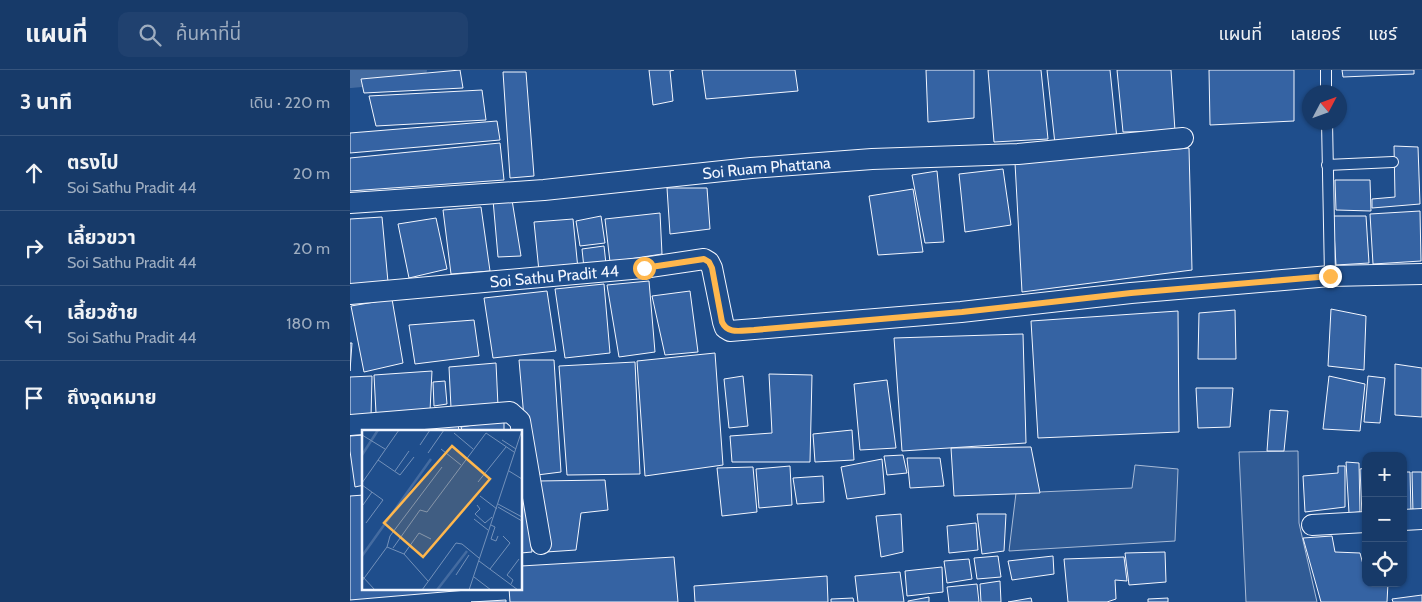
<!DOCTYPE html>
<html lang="th">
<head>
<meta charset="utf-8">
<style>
  :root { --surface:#173a69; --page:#20416f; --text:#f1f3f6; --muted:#9eadc0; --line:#36547d }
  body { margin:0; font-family:Cabin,"Noto Sans Thai",sans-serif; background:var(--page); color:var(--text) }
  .controls { position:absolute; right:15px; bottom:15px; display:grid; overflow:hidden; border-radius:10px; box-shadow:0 1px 4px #0004 }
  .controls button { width:45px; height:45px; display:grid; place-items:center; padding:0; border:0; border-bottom:1px solid var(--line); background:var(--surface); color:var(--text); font:25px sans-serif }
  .compass { position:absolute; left:952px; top:15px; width:45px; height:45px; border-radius:50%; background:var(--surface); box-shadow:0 1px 4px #0004; rotate:49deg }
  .stop { position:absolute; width:15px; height:15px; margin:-11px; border:4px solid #ffb74d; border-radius:50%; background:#fff }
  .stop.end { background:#ffb74d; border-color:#fff; box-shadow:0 1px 5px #0008 }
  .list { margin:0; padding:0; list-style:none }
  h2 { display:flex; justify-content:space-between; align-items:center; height:65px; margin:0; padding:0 20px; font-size:21px }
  h2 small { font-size:16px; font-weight:400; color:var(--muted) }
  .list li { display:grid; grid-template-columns:32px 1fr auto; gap:15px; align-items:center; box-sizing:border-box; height:75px; padding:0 20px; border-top:1px solid var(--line) }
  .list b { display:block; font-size:19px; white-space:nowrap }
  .list p { margin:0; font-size:16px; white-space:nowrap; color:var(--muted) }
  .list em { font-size:16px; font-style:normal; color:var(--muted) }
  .icon { flex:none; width:28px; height:28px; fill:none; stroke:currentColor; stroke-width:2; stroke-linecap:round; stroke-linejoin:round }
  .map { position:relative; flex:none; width:1072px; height:532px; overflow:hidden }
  header { display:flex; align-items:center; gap:30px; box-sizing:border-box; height:70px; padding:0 25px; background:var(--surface); border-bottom:1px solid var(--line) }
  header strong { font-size:24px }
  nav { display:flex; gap:28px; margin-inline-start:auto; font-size:18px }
  .search { width:350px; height:45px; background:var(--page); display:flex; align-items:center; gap:12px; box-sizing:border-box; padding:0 18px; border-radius:10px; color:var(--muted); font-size:19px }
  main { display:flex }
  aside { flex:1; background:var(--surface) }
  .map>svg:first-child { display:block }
</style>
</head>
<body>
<header>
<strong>แผนที่</strong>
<div class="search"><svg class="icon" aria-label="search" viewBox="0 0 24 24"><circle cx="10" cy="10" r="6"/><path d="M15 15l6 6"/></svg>ค้นหาที่นี่</div>
<nav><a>แผนที่</a><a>เลเยอร์</a><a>แชร์</a></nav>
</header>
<main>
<aside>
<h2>3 นาที<small>เดิน · 220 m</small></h2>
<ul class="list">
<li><svg class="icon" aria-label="ahead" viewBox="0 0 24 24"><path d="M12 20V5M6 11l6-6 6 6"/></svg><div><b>ตรงไป</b><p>Soi Sathu Pradit 44</p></div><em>20 m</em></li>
<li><svg class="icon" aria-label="right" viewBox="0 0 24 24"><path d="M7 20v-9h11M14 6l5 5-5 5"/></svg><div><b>เลี้ยวขวา</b><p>Soi Sathu Pradit 44</p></div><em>20 m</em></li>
<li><svg class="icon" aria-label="left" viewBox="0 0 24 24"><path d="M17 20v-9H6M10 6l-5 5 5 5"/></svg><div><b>เลี้ยวซ้าย</b><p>Soi Sathu Pradit 44</p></div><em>180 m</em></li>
<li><svg class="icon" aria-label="arrive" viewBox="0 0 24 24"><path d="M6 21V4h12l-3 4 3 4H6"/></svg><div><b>ถึงจุดหมาย</b></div></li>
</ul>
</aside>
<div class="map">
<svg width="1072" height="532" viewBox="0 0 1072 532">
  <rect width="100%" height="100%" fill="#1f4e8c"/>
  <path fill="#305b95" stroke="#a8bbd7" d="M948,381L949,453L967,532H896L889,382Z
    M785,395L828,399L825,471L659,481L666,423L782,418Z"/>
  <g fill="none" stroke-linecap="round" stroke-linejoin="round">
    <path stroke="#446ba0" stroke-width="24" d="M0,6L65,0"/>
  </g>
  <path fill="#3563a3" stroke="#f2f6ff" d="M110,0L113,18L14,23L11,9Z
    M299,0H324L320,1L323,31L303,35Z
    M352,0H445L448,21L356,29Z
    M576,0H624V48L578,52Z
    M638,0H691L698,69L644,72Z
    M697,0H760L767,69L705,74Z
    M767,0H821L825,61L773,62Z
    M859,0H944V51L860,55Z
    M992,0H1064V4L993,7Z
    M153,2H176L184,106L160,108Z
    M132,20L136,50L26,56L19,26Z
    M147,51L150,70L0,83V63Z
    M150,73L154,110L0,121V88Z
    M1044,76L1068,77L1070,134L1022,138V129L1045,127Z
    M839,78L842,200L672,222L665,93Z
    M653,99L661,155L615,162L609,104Z
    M587,101L594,172L575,173L562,105Z
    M985,110H1020L1021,141L986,140Z
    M317,118H357L360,159L320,164Z
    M563,119L573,182L528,185L519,126Z
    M143,130H162L171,186L148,187Z
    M131,137L140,201L101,204L93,140Z
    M1070,141L1071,191L1023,194L1020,144Z
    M310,143L312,184L260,192L255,149Z
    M251,146L255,173L230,176L226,151Z
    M983,146H1016L1019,193L986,195Z
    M32,147L38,212L0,218V149Z
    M86,148L97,199L59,208L48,154Z
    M223,149L229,209L190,211L184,152Z
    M254,176L256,194L234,198L232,179Z
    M299,211L305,282L269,287L257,215Z
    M254,214L260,283L215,288L205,219Z
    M197,221L206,281L143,288L134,228Z
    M340,221L348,282L315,285L302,226Z
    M42,229L53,293L14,302L1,236Z
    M981,239L1016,246L1014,300L978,296Z
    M885,240L886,289H848L849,243Z
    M828,241L829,362L688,368L681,251Z
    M124,250L129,286L65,294L59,255Z
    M673,264L676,373L552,381L544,268Z
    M0,273H2L0,301Z
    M365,283L373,395L295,406L287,291Z
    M169,290H204L211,402L179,406Z
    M285,292L290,404L217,405L209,296Z
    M146,293L148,336L101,338L99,297Z
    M1045,294L1072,298V347L1045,345Z
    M82,301L80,341L26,343L24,305Z
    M419,304L462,305L460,392H382L380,366L422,363Z
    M22,306L21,348L0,350V307Z
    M393,306L398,356L379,358L374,309Z
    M979,306L1015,314L1010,361L973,359Z
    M1018,306L1035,308L1030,353L1014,352Z
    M537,310L546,378L510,380L504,314Z
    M95,311L97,334L84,336L83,312Z
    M846,318H883L880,357L848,358Z
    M920,340L938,341L934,381H917Z
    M154,350V361H112L111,357Z
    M108,354L109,361H77V356Z
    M502,360L504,390L465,392L463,364Z
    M14,365V415L5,417L0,381V366Z
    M681,377L690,423L604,426L601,378Z
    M553,385L557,403L537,405L534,386Z
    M557,388H590L594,416L560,418Z
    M532,389L535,424L497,429L491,397Z
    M996,392L1009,393L1010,442L999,443Z
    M440,396L442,435L409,438L406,399Z
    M988,396H995V437L955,442L953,406L988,403Z
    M403,397L407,442L372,446L367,398Z
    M1016,398V444L1012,445L1010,399Z
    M1053,402H1060L1061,442H1053Z
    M1062,402H1072V443H1063Z
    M473,406L474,432L447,434L443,408Z
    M171,408H174L182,482L171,483Z
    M255,410L258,440L231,443L226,480L196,482L188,411Z
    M14,425V518H140L0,530V426Z
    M551,444L553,482L531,487L526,446Z
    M627,444H656L654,481L632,484Z
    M626,453L628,480L599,483L597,456Z
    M1014,462H1016V488Z
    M982,466L985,482L1010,483L1015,502H1016V513H1038L1037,532H971L953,468Z
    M815,482L816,512L779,515L775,483Z
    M648,486L651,507L627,509L624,488Z
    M703,486L704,504L662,510L658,491Z
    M324,487L328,532H160L159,518H171V496Z
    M774,487L777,511L765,510L766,529L757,532H718L714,489Z
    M619,489L622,509L597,513L594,491Z
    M592,497L593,522L557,526L555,501Z
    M550,502L554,532H508L505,506Z
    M477,506L478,532H345L344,516Z
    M650,511L651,532H631L630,514Z
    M627,514L629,532H599L597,517Z
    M1072,525V532H1043L1042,529Z
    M579,527V532H558V531Z
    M503,528L504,532H481V529Z
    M681,528L682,532H658Z
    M818,528V532H798V529Z
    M156,530V532H121Z"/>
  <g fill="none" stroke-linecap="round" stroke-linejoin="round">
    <defs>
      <path id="lane" d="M976,0V22
        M977,52L980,206
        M977,95L1043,92"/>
      <g id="street">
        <path id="s1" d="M0,133L194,120L401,98L522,89L668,84L833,68"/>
        <path id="s2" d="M0,224L293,198L354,189L359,192L362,198L373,252L375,258L380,261L611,242L781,223L980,206L1072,204"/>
        <path d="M0,355L160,342L170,351L191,474"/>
        <path d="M1053,450L1072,449"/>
        <path d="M962,455L1016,452"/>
      </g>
    </defs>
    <use href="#lane" stroke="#f2f6ff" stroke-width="12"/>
    <use href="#street" stroke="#f2f6ff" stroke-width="22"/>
    <use href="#lane" stroke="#1f4e8c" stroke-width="10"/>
    <use href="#street" stroke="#1f4e8c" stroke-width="20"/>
  </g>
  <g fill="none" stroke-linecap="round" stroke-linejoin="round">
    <path stroke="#ffb74d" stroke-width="6" d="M294,198L354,189L359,192L362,198L372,252C378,265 392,260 404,260L612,242L781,223L980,206"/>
  </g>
  <g text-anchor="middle" stroke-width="4" stroke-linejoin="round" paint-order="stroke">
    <g font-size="16" fill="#f2f6ff" stroke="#1f4e8c">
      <text dy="6" stroke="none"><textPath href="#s1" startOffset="418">Soi Ruam Phattana</textPath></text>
      <text dy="6" stroke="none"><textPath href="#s2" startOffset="205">Soi Sathu Pradit 44</textPath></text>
    </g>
  </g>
  <g transform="translate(12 360)">
    <rect width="160" height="160" fill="#1f4e8c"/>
    <path fill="none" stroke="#446ba0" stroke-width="2.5" d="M0,25L16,0M0,126L69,29M75,160L105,121"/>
    <path fill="none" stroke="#7391ba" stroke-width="1" d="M92,3L111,19M0,5L23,19M140,10L154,19M58,15L68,0M79,19L99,35M66,23L82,0M16,30L38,45L52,27M33,41L47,21M147,41L160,49M116,52L144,17M0,53L37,0M0,55L21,70L4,93M118,66L135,79M136,74L160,87M1,75L10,62M115,75L118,79L113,84L123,93L130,87M136,77L160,91M112,89L126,100M129,95L133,97L129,109L134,111L136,106M25,117L28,106L80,37M31,118L58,80L65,82L124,3L152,22M42,124L57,103L69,109M117,131L156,160M128,139L148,113L141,106M94,145L107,125M0,146L13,160M112,147L129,160M0,151L25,117L42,124L66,151M149,154L151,150L145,145L157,129M60,160L94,113L100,114L117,128M107,160L160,0"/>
    <path fill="#ffb74d" fill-opacity="0.15" stroke="#ffb74d" stroke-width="2.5" d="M90,16L128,49L61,127L22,93Z"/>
    <rect width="160" height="160" fill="none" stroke="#f2f6ff" stroke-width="2.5"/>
  </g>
</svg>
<div class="controls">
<button>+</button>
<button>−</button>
<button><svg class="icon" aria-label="locate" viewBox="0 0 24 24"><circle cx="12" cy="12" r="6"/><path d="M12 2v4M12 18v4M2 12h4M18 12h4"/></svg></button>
</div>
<svg class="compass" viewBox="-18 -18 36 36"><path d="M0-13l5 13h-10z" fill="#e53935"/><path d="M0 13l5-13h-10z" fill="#9eadc0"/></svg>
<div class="stop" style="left:294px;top:198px"></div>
<div class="stop end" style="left:980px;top:206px"></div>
</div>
</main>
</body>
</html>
